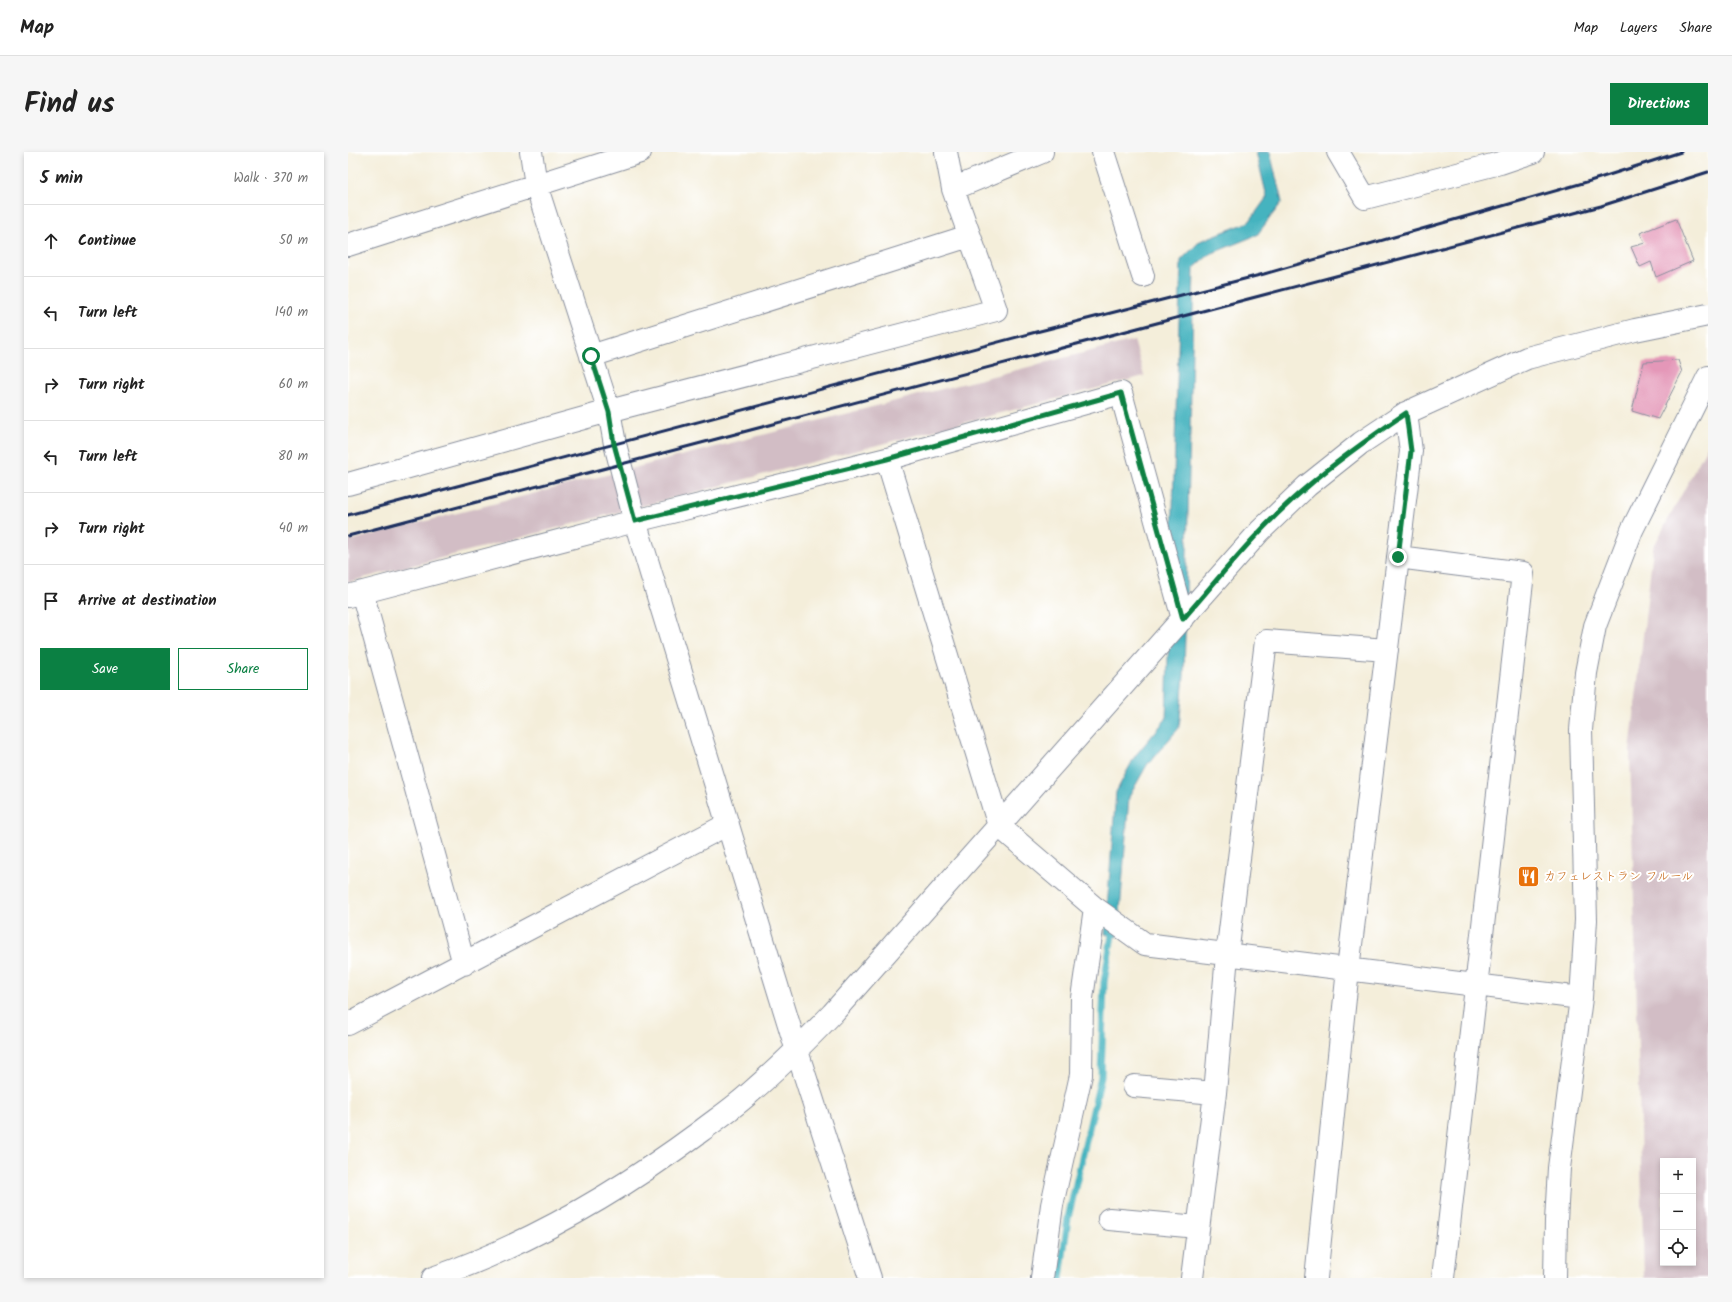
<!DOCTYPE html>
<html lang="en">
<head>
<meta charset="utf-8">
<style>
  :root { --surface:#fff; --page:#f6f6f6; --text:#222; --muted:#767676; --line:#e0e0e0; --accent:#0b8043 }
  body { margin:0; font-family:Kalam,"Klee One",sans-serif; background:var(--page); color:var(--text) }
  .controls { position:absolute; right:12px; bottom:12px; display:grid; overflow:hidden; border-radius:0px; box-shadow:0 2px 6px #0003 }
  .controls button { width:36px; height:36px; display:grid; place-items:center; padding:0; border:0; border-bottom:1px solid var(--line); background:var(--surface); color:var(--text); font:20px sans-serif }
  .stop { position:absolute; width:12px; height:12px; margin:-9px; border:3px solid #0b8043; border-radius:50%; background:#fff }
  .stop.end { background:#0b8043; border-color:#fff; box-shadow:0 1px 4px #0008 }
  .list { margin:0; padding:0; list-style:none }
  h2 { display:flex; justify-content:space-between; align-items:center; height:52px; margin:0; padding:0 16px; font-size:17px }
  h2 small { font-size:13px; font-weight:400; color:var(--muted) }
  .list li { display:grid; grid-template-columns:26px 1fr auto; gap:12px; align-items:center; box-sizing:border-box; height:72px; padding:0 16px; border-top:1px solid var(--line) }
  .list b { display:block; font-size:15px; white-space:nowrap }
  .list em { font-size:13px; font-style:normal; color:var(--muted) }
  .actions { display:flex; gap:8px; padding:12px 16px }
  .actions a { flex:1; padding:9px 0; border:1px solid var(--accent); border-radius:0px; text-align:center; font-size:14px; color:var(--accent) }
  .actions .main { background:var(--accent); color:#fff }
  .icon { flex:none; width:22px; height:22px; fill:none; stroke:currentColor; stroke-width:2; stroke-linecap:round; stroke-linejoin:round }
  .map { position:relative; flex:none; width:1360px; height:1126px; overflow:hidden; border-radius:0px }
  header { display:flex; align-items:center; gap:24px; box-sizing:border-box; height:56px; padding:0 20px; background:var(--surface); border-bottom:1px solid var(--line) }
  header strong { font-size:19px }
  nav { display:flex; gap:22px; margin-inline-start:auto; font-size:14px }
  .intro { display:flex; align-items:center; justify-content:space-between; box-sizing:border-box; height:96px; padding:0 24px }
  h1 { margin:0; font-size:28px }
  .button { padding:10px 18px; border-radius:0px; background:var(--accent); color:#fff; font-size:14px; font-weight:700 }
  main { display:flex; gap:24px; padding:0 24px }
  aside { flex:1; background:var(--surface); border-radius:0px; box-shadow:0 2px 6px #0003 }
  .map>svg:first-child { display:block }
</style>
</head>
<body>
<header>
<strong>Map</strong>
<nav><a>Map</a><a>Layers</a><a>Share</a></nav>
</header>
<div class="intro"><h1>Find us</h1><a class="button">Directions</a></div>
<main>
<aside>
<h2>5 min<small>Walk · 370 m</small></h2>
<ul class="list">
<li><svg class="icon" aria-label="ahead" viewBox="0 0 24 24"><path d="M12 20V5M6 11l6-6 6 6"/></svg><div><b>Continue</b></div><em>50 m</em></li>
<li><svg class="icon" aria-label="left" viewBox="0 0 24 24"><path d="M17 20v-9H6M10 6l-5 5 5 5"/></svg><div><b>Turn left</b></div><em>140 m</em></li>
<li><svg class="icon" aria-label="right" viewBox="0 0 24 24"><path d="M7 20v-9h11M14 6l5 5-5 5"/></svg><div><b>Turn right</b></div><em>60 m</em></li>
<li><svg class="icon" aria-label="left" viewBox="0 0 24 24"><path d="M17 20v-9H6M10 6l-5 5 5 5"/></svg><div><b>Turn left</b></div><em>80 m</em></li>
<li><svg class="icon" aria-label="right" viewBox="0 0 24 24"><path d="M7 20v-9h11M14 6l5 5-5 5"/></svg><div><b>Turn right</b></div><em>40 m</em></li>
<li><svg class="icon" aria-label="arrive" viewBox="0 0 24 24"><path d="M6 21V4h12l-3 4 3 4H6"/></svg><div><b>Arrive at destination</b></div></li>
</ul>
<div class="actions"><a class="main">Save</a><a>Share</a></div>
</aside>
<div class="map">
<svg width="1360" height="1126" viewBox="0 0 1360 1126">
  <rect width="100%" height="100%" fill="#fff"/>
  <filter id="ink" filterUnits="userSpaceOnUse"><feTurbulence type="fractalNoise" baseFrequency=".025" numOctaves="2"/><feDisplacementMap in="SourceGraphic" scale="8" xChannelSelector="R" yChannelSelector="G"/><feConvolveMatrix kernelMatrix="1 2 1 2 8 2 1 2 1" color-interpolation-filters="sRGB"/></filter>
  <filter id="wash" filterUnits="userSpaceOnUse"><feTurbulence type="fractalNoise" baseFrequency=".012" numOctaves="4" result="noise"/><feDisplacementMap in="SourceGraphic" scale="16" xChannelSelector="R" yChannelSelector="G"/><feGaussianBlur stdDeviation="0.9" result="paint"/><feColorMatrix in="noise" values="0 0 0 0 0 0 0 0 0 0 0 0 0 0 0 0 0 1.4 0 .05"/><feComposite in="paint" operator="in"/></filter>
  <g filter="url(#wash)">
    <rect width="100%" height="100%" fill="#f4eeda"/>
    <path fill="#d2bdc5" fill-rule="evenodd" d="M786,188L796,224L0,430V389Z
      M1360,293V1126H1296L1282,599L1305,396ZM1315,1009H1345V1111H1315Z"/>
    <path fill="#44b3bf" stroke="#30718e" d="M908,0H922L934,50L909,83L862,102L846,116L836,524L831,576L799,613L781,645L770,785L757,782L768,640L787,604L818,567L833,108L852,89L901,70L919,45Z"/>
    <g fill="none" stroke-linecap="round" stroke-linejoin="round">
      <path stroke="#44b3bf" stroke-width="7" d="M712,1126L720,1066L753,925L756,830L764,783"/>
    </g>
    <g id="blocks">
      <path fill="#e497b8" d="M1328,67L1345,109L1308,125L1303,110L1292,115L1283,95L1297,91L1292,81Z
        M1330,208L1334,220L1310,267L1284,259L1296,210Z"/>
    </g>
  </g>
  <g filter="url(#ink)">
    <use href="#blocks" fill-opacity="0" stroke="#888e9c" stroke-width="1"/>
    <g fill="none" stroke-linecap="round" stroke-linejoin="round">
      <defs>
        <path id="minor" d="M183,0L188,33L261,259L267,292L287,369L449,899L522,1126
          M755,0L795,124
          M990,0L1017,46L1152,11L1185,0
          M605,37L694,0
          M0,93L292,0
          M243,204L621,84
          M539,307L651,674L747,756L797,792L1233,846
          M0,332L261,259L648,158L605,37L598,0
          M1050,405L1175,421L1095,1126
          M14,440L116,812
          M0,444L287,369L539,307L773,241L835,467
          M0,872L380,672
          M786,934L867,941
          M761,1067L850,1075
          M85,1126C182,1092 271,1040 353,979C370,966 388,954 403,940C432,915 458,889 484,862L912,379L959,334L1013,291L1058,261L1179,206L1287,178L1360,163
          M694,1126L704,1053L733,923L734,846L747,756
          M844,1126L867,941L879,803L918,489L1039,498
          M968,1126L1000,817L1063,299L1058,261
          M1207,1126L1208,1069L1211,1016L1233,846L1238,768L1233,578L1238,521L1247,474L1284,378L1360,225"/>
      </defs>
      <use href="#minor" stroke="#888e9c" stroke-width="24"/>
      <use href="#minor" stroke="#fff" stroke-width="22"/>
      <path stroke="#1b2f5e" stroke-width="3" d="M0,363L688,180L916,122L1242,29L1333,0
        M0,384L1253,54L1360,20"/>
    </g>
  </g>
  <g fill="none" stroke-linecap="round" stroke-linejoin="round" filter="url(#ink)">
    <path stroke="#0b8043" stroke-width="5" d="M243,204L261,260L266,292L287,369L539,307L773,241L835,467C875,421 913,373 960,334C991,307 1024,284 1058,261L1063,299L1050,405"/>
  </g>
  <defs>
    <symbol id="restaurant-square" viewBox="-11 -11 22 22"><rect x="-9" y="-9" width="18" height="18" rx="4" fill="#e8710a" stroke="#fff"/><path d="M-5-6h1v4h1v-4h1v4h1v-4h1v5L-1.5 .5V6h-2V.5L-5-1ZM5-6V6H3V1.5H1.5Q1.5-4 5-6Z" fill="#fff"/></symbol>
  </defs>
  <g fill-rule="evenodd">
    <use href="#restaurant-square" x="1168" y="712" width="25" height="25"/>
  </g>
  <g text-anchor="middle" stroke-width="4" stroke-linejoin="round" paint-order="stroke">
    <g font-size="12" fill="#c56008" stroke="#fff" text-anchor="start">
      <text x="1196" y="728">カフェレストラン フルール</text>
    </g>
  </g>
</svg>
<div class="controls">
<button>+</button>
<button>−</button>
<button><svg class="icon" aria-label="locate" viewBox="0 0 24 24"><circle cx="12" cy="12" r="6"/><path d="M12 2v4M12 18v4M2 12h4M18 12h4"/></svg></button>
</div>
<div class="stop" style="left:243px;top:204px"></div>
<div class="stop end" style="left:1050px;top:405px"></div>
</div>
</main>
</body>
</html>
